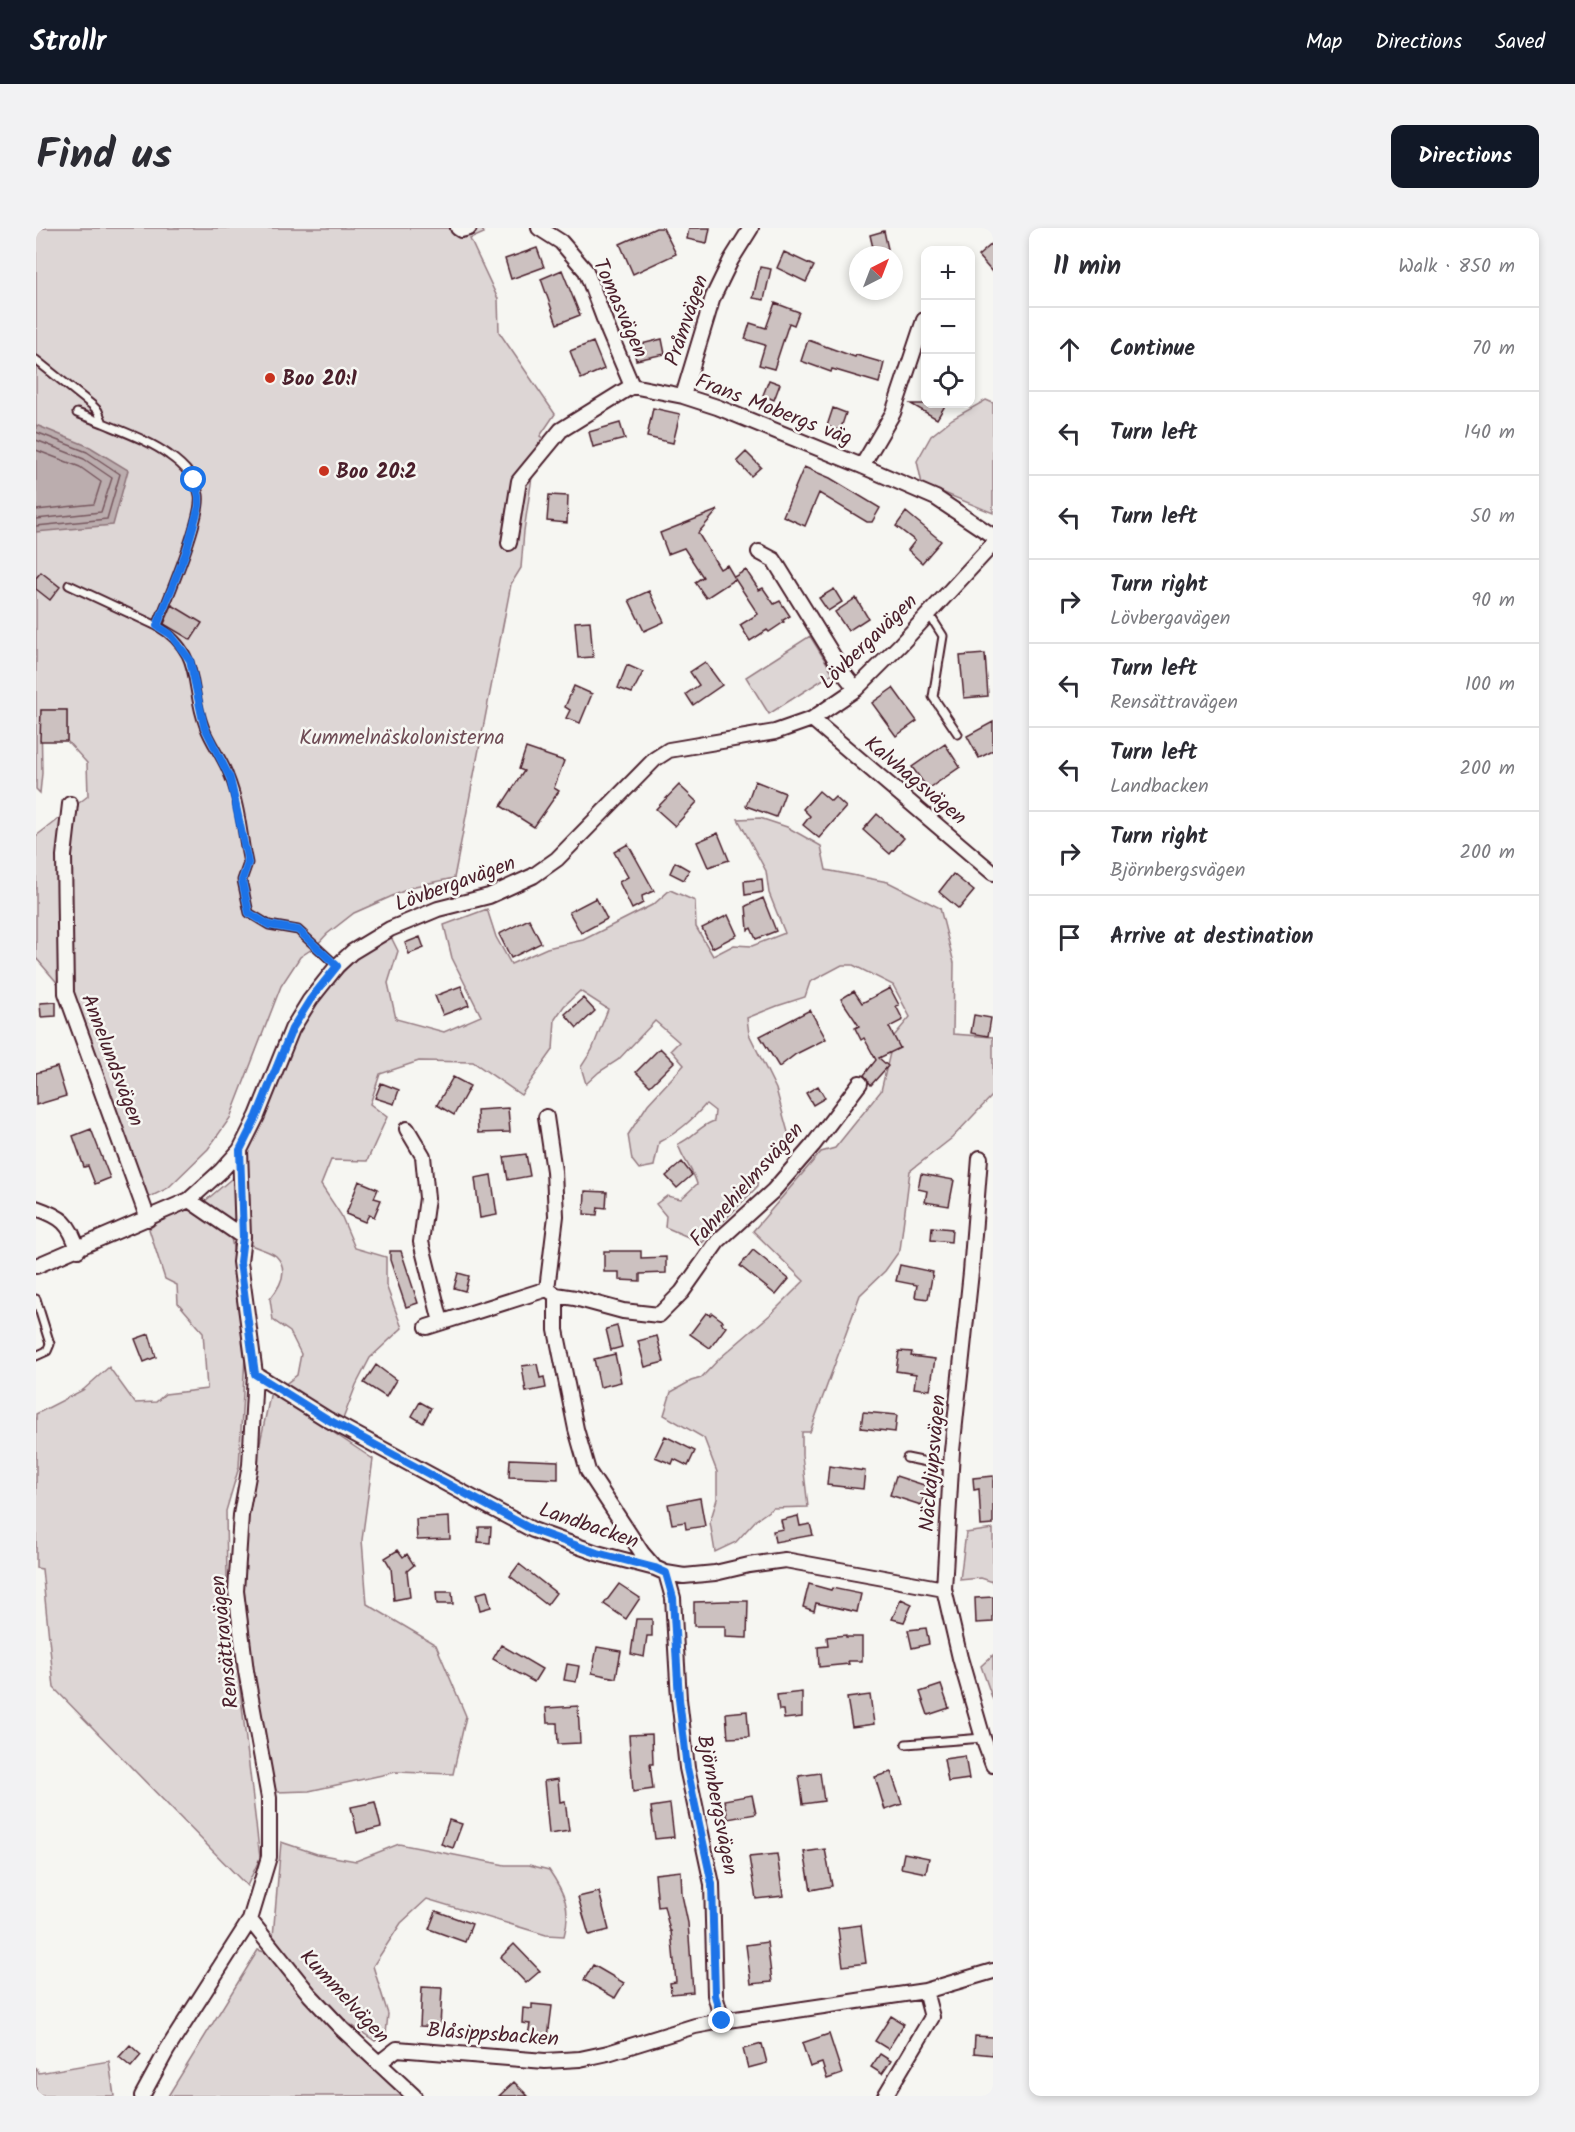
<!DOCTYPE html>
<html lang="en">
<head>
<meta charset="utf-8">
<style>
  :root { --surface:#fff; --page:#f2f2f3; --text:#2b2b33; --muted:#7c7c81; --line:#e1e1e2; --accent:#111827 }
  body { margin:0; font-family:Kalam,sans-serif; background:var(--page); color:var(--text) }
  .controls { position:absolute; right:18px; top:18px; display:grid; overflow:hidden; border-radius:12px; box-shadow:0 3px 9px #0003 }
  .controls button { width:54px; height:54px; display:grid; place-items:center; padding:0; border:0; border-bottom:2px solid var(--line); background:var(--surface); color:var(--text); font:30px sans-serif }
  .compass { position:absolute; left:813px; top:18px; width:54px; height:54px; border-radius:50%; background:var(--surface); box-shadow:0 3px 9px #0003; rotate:42deg }
  .stop { position:absolute; width:18px; height:18px; margin:-14px; border:4px solid #1a73e8; border-radius:50%; background:#fff }
  .stop.end { background:#1a73e8; border-color:#fff; box-shadow:0 2px 6px #0008 }
  .list { margin:0; padding:0; list-style:none }
  h2 { display:flex; justify-content:space-between; align-items:center; height:78px; margin:0; padding:0 24px; font-size:26px }
  h2 small { font-size:20px; font-weight:400; color:var(--muted) }
  .list li { display:grid; grid-template-columns:39px 1fr auto; gap:18px; align-items:center; box-sizing:border-box; height:84px; padding:0 24px; border-top:2px solid var(--line) }
  .list b { display:block; font-size:22px; white-space:nowrap }
  .list p { margin:0; font-size:20px; white-space:nowrap; color:var(--muted) }
  .list em { font-size:20px; font-style:normal; color:var(--muted) }
  .icon { flex:none; width:33px; height:33px; fill:none; stroke:currentColor; stroke-width:2; stroke-linecap:round; stroke-linejoin:round }
  .map { position:relative; flex:none; width:957px; height:1868px; overflow:hidden; border-radius:12px }
  header { display:flex; align-items:center; gap:36px; box-sizing:border-box; height:84px; padding:0 30px; background:var(--accent); color:#fff }
  header strong { font-size:28px }
  nav { display:flex; gap:33px; margin-inline-start:auto; font-size:21px }
  .intro { display:flex; align-items:center; justify-content:space-between; box-sizing:border-box; height:144px; padding:0 36px }
  h1 { margin:0; font-size:42px }
  .button { padding:15px 27px; border-radius:12px; background:var(--accent); color:#fff; font-size:21px; font-weight:700 }
  main { display:flex; gap:36px; padding:0 36px }
  aside { flex:1; background:var(--surface); border-radius:12px; box-shadow:0 3px 9px #0003 }
  .map>svg:first-child { display:block }
</style>
</head>
<body>
<header>
<strong>Strollr</strong>
<nav><a>Map</a><a>Directions</a><a>Saved</a></nav>
</header>
<div class="intro"><h1>Find us</h1><a class="button">Directions</a></div>
<main>
<div class="map">
<svg width="957" height="1868" viewBox="0 0 957 1868">
  <rect width="100%" height="100%" fill="#f6f6f2"/>
  <filter id="ink" filterUnits="userSpaceOnUse"><feTurbulence type="fractalNoise" baseFrequency=".0167" numOctaves="2"/><feDisplacementMap in="SourceGraphic" scale="12" xChannelSelector="R" yChannelSelector="G"/><feConvolveMatrix kernelMatrix="1 2 1 2 8 2 1 2 1" color-interpolation-filters="sRGB"/></filter>
  <g filter="url(#ink)">
    <path fill="#ddd6d5" stroke="#947a80" stroke-width="1.5" d="M0,0H445L448,5L434,11L462,71L463,104L519,186L504,208L518,219L496,249L488,303L485,340L475,356L418,650L379,658L318,685L291,706L279,719L264,729L245,758L194,890L172,921L132,960L108,972L30,765L0,730V608L52,568L51,535L31,513V482H5L6,545L4,565L0,561Z
      M950,172L957,175V285L886,256L881,233L895,208L916,191Z
      M774,408L797,445L733,486L710,449Z
      M724,590L751,599L785,618L790,642L852,654L904,680L918,735L917,806L957,809V867L916,910L874,943L864,1022L849,1043L824,1067L774,1204H766V1227L772,1279L737,1280L720,1292L700,1314L679,1324L674,1294L681,1271V1244L668,1210L628,1187L635,1164L655,1153L665,1150L684,1130L735,1086L768,1053L717,1003L785,924L799,920L845,863L858,808L874,789L857,757L817,737H806L774,754L769,769L741,778L711,790L713,806L740,861L753,908L722,940L721,959L666,1015L629,999L630,988L620,976L631,968L645,971L661,956C657,941 646,931 642,916C657,910 663,898 678,893L679,883L670,876C656,892 643,904 623,914L618,938L603,941L596,932L592,907L612,876L648,837L635,822L643,814L619,793L582,832L563,844L550,856L545,839L556,822L572,781L544,763L528,778L519,791L517,822L485,867L437,834L383,833L344,846L334,876L351,889L331,933L295,932L285,957L305,987L319,1020L350,1029V1057L366,1100L334,1130L320,1157L307,1191L247,1158L261,1147L265,1126L254,1104L237,1092L234,1071C244,1059 254,1042 240,1028C234,1023 220,1020 213,1016L209,974L210,923L220,907L266,793L292,759L324,727L353,705L362,723L352,755L360,791L408,804L445,788L416,730L408,697L451,681L460,709L475,736L511,720L547,712L618,676L634,662L659,673L660,699L677,728L698,717L716,718L749,705L733,665L730,643L702,591Z
      M201,946L202,996L176,981L168,974Z
      M157,981L195,1010L201,1039L209,1128L203,1239L190,1283L191,1351L224,1630L211,1658L18,1460L6,1341L0,1340V1186L47,1162L73,1139L99,1175L120,1174L129,1166L171,1161L167,1104L142,1075L141,1057L129,1051L113,1001L134,985Z
      M235,1163L337,1231L326,1312L331,1376L400,1417L430,1488L417,1546L360,1544L273,1563L240,1564L223,1486L208,1363L211,1294L218,1243Z
      M957,1301V1354L945,1350L924,1352L930,1305Z
      M957,1427V1472L945,1438Z
      M245,1614L281,1626L320,1633L363,1616L469,1637H493L513,1642C528,1664 536,1681 528,1708L510,1707L391,1671L365,1695L337,1738L352,1786L350,1806L339,1813L311,1794L278,1760L237,1709Z
      M222,1722L238,1727L300,1803L367,1868H132Z
      M73,1833L78,1868H0V1839L3,1845Z"/>
    <path fill="#bbadae" stroke="#8e747a" stroke-width="1.5" d="M0,197L54,219L92,242L77,297L0,304Z"/>
    <g fill="none" stroke-linecap="round" stroke-linejoin="round">
      <path stroke="#77585f" stroke-width="1.5" d="M0,204L51,224L84,246L71,291L0,298
        M0,212L48,231L76,250L65,284L0,291
        M0,222L44,239L65,254L58,276L0,282"/>
    </g>
    <path fill="#ccc1c0" stroke="#4a1f2b" stroke-width="1.5" d="M620,0H627L640,26L597,46L584,16Z
      M653,0H674L671,15L651,11Z
      M848,3L852,21L838,24L834,7Z
      M957,15V45L942,28Z
      M501,20L508,39L475,51L469,31Z
      M748,24L778,38L770,54L741,40Z
      M724,39L735,41L728,72L717,70Z
      M526,42L544,87L521,96L505,51Z
      M739,75L763,84L758,97L753,95L738,141L723,137L729,117L709,111L714,95L730,100Z
      M626,111L629,126L600,132L597,118Z
      M772,112L819,129L820,127L848,135L843,155L796,141L795,144L765,133Z
      M557,114L568,141L545,151L534,123Z
      M733,152L744,156L738,172L727,167Z
      M875,176H910L901,191Z
      M617,180L644,186L637,215L611,209Z
      M797,180L810,185L804,203L791,198Z
      M584,195L589,211L557,219L553,204Z
      M710,224L725,239L715,248L701,233Z
      M768,239L794,250L844,280L836,294H831L783,265L769,298L747,288Z
      M513,267L532,268L531,295L511,293Z
      M682,282L662,305L684,341L691,337L698,349L710,342L723,362L727,360L738,376L744,373L754,388L747,392L748,394L733,404L731,402L714,413L704,397L722,386L699,351L670,370L659,354L667,349L648,320L632,326L624,305Z
      M870,284L905,313L886,335L872,322L879,313L860,298Z
      M5,344L24,359L14,372L0,361V350Z
      M798,361L806,374L792,383L783,370Z
      M613,363L628,394L608,403L593,372Z
      M820,370L832,390L812,403L799,384Z
      M136,377L166,395L155,412L128,396Z
      M554,393L557,429L542,430L539,394Z
      M949,426L952,468L928,470L924,428Z
      M669,434L686,457L657,477L650,466L663,457L654,444Z
      M591,437L607,444L596,465L582,460Z
      M538,458L556,466L544,495L530,490L534,482L529,479Z
      M857,460L881,493L860,508L836,475Z
      M5,482H31V513H4Z
      M957,494V523L943,530L931,508Z
      M909,516L924,539L892,561L876,539Z
      M490,520L528,533L518,560L523,563L498,599L465,578L488,543L483,541Z
      M719,553L749,565L740,589L710,578Z
      M643,557L661,574L639,598L620,581Z
      M783,563L795,573L799,569L810,579L783,610L767,597L774,588L767,581Z
      M841,586L868,610L854,626L827,602Z
      M682,605L693,632L672,639L661,614Z
      M592,616L618,663L606,668L607,675L596,681L583,654L592,649L578,624Z
      M639,634L653,642L648,652L634,645Z
      M917,646L938,663L923,681L903,664Z
      M726,651L727,664L709,667L708,653Z
      M560,670L571,691L545,705L533,684Z
      M727,670L740,703L720,711L715,700L712,702L710,678Z
      M692,687L701,707L676,720L666,700Z
      M493,691L505,715L475,730L463,706Z
      M384,709L388,720L373,726L369,715Z
      M425,758L433,777L407,787L399,768Z
      M854,760L863,777L860,778L867,792L853,799L864,820L843,830L852,838L835,857L828,847L840,832L828,810L825,812L819,800L823,798L805,771L818,763L826,775Z
      M547,770L559,783L541,800L529,786Z
      M20,774V788L5,789L4,775Z
      M774,782L790,811L760,826L743,839L724,808Z
      M938,787L955,790L952,808L935,805Z
      M624,820L638,834L614,858L600,844Z
      M21,839L30,868L0,877V845Z
      M417,849L434,858L418,887L401,877Z
      M345,855L363,862L358,876L339,870Z
      M782,858L789,870L777,877L770,865Z
      M472,880L474,904L442,905L441,882Z
      M55,901L74,950L59,956L52,938L48,939L37,908Z
      M490,926L494,948L472,952L468,929Z
      M646,934L656,947L641,960L630,948Z
      M885,946L918,952L913,978L889,974L891,963L882,961Z
      M455,947L461,987L444,990L439,950Z
      M323,953L342,961L338,970L345,972L338,989L333,987L329,994L310,986Z
      M549,963L571,964L570,980L562,979L561,987L548,986Z
      M896,999L916,1001L915,1014L895,1012Z
      M717,1022L753,1051L740,1067L704,1038Z
      M354,1023H365L382,1075L370,1079L354,1032Z
      M568,1023H605V1030L630,1029V1045L604,1046V1053L583,1052V1044H568Z
      M864,1037L897,1044L892,1071L879,1069L881,1057L860,1053Z
      M422,1045L433,1048L429,1063L418,1060Z
      M670,1085L674,1087L676,1085L687,1093L685,1095L690,1099L674,1120L654,1106Z
      M581,1098L586,1119L575,1122L570,1101Z
      M113,1106L120,1129L108,1134L99,1111Z
      M621,1108L628,1134L609,1139L602,1113Z
      M863,1123L876,1124L875,1128L899,1131L894,1162L878,1160L880,1146L860,1143Z
      M579,1126L585,1154L564,1159L558,1131Z
      M501,1136L504,1150L508,1149L510,1160L490,1164L486,1138Z
      M340,1137L360,1152L350,1169L328,1155Z
      M384,1174L395,1180L387,1195L376,1188Z
      M827,1184L861,1187L859,1204L825,1200Z
      M629,1208L659,1223L652,1238L638,1231L636,1236L619,1229Z
      M474,1231L522,1233V1251L473,1249Z
      M793,1238L829,1243L827,1261L791,1257Z
      M860,1248L891,1258L885,1277L854,1267Z
      M957,1248V1297L945,1298L943,1261L938,1262L937,1250Z
      M664,1270L669,1298L650,1301L649,1294L636,1296L632,1276Z
      M762,1288L764,1298L774,1296L777,1307L739,1314L737,1303L747,1301L745,1292Z
      M413,1289L414,1311L381,1312L380,1291Z
      M443,1299H455L454,1315L442,1314Z
      M362,1322L367,1329L371,1326L378,1337L371,1343L374,1369L358,1372L355,1340L349,1330Z
      M483,1336L520,1365L511,1377L474,1348Z
      M583,1356L604,1370L590,1391L568,1376Z
      M773,1356L795,1362L796,1360L825,1366L821,1384L780,1375L778,1383L767,1379Z
      M451,1363L455,1379L444,1382L440,1366Z
      M400,1364H416L417,1376H401Z
      M957,1369V1394L940,1395L939,1370Z
      M865,1371L876,1376L868,1394L856,1391Z
      M690,1373H712L711,1410L689,1409V1398H658V1374Z
      M600,1391H616V1408H611L608,1429L595,1426Z
      M890,1400L893,1416L876,1420L872,1402Z
      M810,1407V1409H826V1433H812L813,1436L783,1439L782,1419L792,1418L791,1409Z
      M465,1417L506,1441L498,1454L457,1431Z
      M561,1419L585,1423L580,1450L556,1445Z
      M531,1436L543,1438L540,1454L528,1452Z
      M905,1457L913,1480L892,1487L884,1464Z
      M766,1464V1489L748,1491L747,1482H743L741,1467Z
      M834,1467L838,1496L816,1499L811,1470Z
      M542,1478L544,1515L522,1516L521,1495H511L510,1480Z
      M711,1483L713,1509L692,1510L690,1485Z
      M616,1506L617,1536H614L617,1561L597,1564L593,1507Z
      M929,1528L933,1551L912,1554L908,1531Z
      M855,1544L866,1576L849,1582L839,1549Z
      M784,1545L788,1573L767,1576L763,1548Z
      M522,1551L524,1574L529,1573L533,1603L513,1606L508,1553Z
      M716,1567L720,1586L692,1591L688,1572Z
      M339,1574L345,1599L321,1605L315,1579Z
      M634,1576L638,1609L619,1611L615,1579Z
      M413,1592L426,1596L417,1620L405,1616Z
      M789,1621L796,1658L775,1662L768,1624Z
      M868,1625L893,1630L890,1645L865,1640Z
      M741,1626L747,1668L720,1671L713,1629Z
      M645,1643L646,1667L652,1695L657,1764L635,1766L634,1755L640,1754L635,1703H634L628,1678L622,1679L619,1646Z
      M563,1664L573,1702L553,1707L542,1669Z
      M400,1683L436,1696L429,1714L393,1701Z
      M825,1697L830,1735L807,1738L802,1700Z
      M731,1714L736,1754L715,1756L710,1717Z
      M478,1716L504,1743L490,1755L465,1729Z
      M557,1737L588,1755L579,1770L548,1752Z
      M386,1759L406,1760L404,1799L384,1798Z
      M496,1776L516,1778L512,1809L492,1807L494,1796L486,1795L487,1780L496,1781Z
      M855,1788L868,1796L852,1821L839,1813Z
      M793,1806L806,1846L791,1851L786,1835L774,1839L766,1815Z
      M939,1808L957,1809V1827L938,1825Z
      M726,1816L731,1835L712,1840L707,1821Z
      M94,1817L105,1827L95,1839L83,1829Z
      M844,1826L855,1833L846,1846L835,1839Z
      M478,1854L492,1868H463Z"/>
    <g fill="none" stroke-linecap="round" stroke-linejoin="round">
      <defs>
        <path id="lane" d="M0,132L56,177L62,183L67,195C88,204 114,213 133,227C146,236 160,250 163,267C167,289 131,373 121,398
          M41,185L67,195
          M33,357L121,398C167,425 152,457 168,498C174,516 187,530 193,548C203,572 206,599 210,625L212,635L206,652L213,685L233,697L262,702L301,738
          M893,386L907,408L897,469L922,506
          M0,1071L14,1116L11,1123L0,1128
          M871,1230L915,1239
          M870,1516L947,1510"/>
        <path id="street" d="M422,0L425,2L433,0
          M503,0L525,14L550,43L573,104L596,158
          M647,168L677,69L695,32L715,0
          M826,238L857,185L888,92
          M473,315L483,253L525,202L596,158L647,168L681,179L826,238L900,270L957,308
          M723,324L738,332L809,447L820,461
          M776,491L957,645
          M34,576L28,628L30,765L112,991
          M510,889L518,943L520,988L511,1061L520,1067L539,1070L587,1083L623,1087L646,1064L682,1013L737,963L777,917L824,855
          M371,901L387,928L391,970L385,1014L405,1094
          M944,930L935,1044L916,1223L908,1361L924,1430L947,1510L957,1537
          M153,972L207,1009
          M0,980C26,989 34,995 42,1022
          M0,1038L153,972L185,943L204,922L221,888L256,801L274,772L301,738L316,724L354,701L402,681L453,668L497,648L521,631L619,531L633,522L739,504L776,491L820,461L864,417L957,316
          M520,1067V1102L540,1201L552,1243L606,1325L619,1340
          M391,1099L511,1061
          M219,1146L291,1191L446,1275L497,1302L561,1325L619,1340L630,1345L648,1348L679,1345L713,1337L749,1332L908,1361
          M630,1345L637,1370L643,1471L651,1540L676,1656L679,1767L686,1793L889,1763L957,1743
          M214,1692L274,1767L306,1801L378,1868
          M343,1835L361,1821L509,1833L544,1831L572,1825L659,1798L686,1793
          M106,1868L131,1822L214,1692L233,1629V1570L210,1443L200,1363L205,1287L214,1237L219,1146L204,1034L207,1009L204,922
          M849,1868L896,1789L889,1763"/>
      </defs>
      <use href="#lane" stroke="#4a1f2b" stroke-width="11"/>
      <use href="#street" stroke="#4a1f2b" stroke-width="18"/>
      <use href="#lane" stroke="#f6f6f2" stroke-width="7"/>
      <use href="#street" stroke="#f6f6f2" stroke-width="14"/>
    </g>
  </g>
  <g fill="none" stroke-linecap="round" stroke-linejoin="round" filter="url(#ink)">
    <path stroke="#1a73e8" stroke-width="8" d="M158,252L163,268V278L150,324L121,398L134,406L154,432L168,498L194,550L210,625L212,635L206,652L213,685L233,697L262,702L301,738L274,772L256,801L221,888L204,922L207,1009L204,1034L219,1146L291,1191L497,1302L561,1325L619,1340L630,1345L637,1370L643,1471L651,1540L676,1656L679,1767L686,1793"/>
  </g>
  <g fill="#c8321e" stroke="#f6f6f2" stroke-width="2">
    <circle cx="234" cy="150" r="6"/>
    <circle cx="288" cy="243" r="6"/>
  </g>
  <g text-anchor="middle" stroke-width="5" stroke-linejoin="round" paint-order="stroke">
    <g font-size="21" fill="#4a1f2b" stroke="#f6f6f2">
      <text transform="translate(585 80) rotate(66)" y="7">Tomasvägen</text>
      <text transform="translate(650 92) rotate(-71)" y="7">Pråmvägen</text>
      <text transform="translate(738 181) rotate(21)" y="7">Frans Mobergs väg</text>
      <text transform="translate(832 413) rotate(-44)" y="7">Lövbergavägen</text>
      <text transform="translate(880 552) rotate(40)" y="7">Kalvhagsvägen</text>
      <text transform="translate(419 655) rotate(-20)" y="7">Lövbergavägen</text>
      <text transform="translate(77 832) rotate(69)" y="7">Annelundsvägen</text>
      <text transform="translate(710 956) rotate(-48)" y="7">Fahnehielmsvägen</text>
      <text transform="translate(896 1235) rotate(-85)" y="7">Näckdjupsvägen</text>
      <text transform="translate(553 1297) rotate(19)" y="7">Landbacken</text>
      <text transform="translate(188 1414) rotate(-96)" y="7">Rensättravägen</text>
      <text transform="translate(682 1577) rotate(79)" y="7">Björnbergsvägen</text>
      <text transform="translate(309 1768) rotate(47)" y="7">Kummelvägen</text>
      <text transform="translate(457 1806) rotate(4)" y="7">Blåsippsbacken</text>
    </g>
    <g font-size="21" font-weight="bold" fill="#4a1f2b" stroke="#f6f6f2" text-anchor="start">
      <text x="246" y="157">Boo 20:1</text>
      <text x="300" y="250">Boo 20:2</text>
    </g>
    <g font-size="21" fill="#6f4d56" stroke="#f6f6f2">
      <text x="366" y="516">Kummelnäskolonisterna</text>
    </g>
  </g>
</svg>
<div class="controls">
<button>+</button>
<button>−</button>
<button><svg class="icon" aria-label="locate" viewBox="0 0 24 24"><circle cx="12" cy="12" r="6"/><path d="M12 2v4M12 18v4M2 12h4M18 12h4"/></svg></button>
</div>
<svg class="compass" viewBox="-18 -18 36 36"><path d="M0-13l5 13h-10z" fill="#e53935"/><path d="M0 13l5-13h-10z" fill="#7c7c81"/></svg>
<div class="stop" style="left:158px;top:252px"></div>
<div class="stop end" style="left:686px;top:1793px"></div>
</div>
<aside>
<h2>11 min<small>Walk · 850 m</small></h2>
<ul class="list">
<li><svg class="icon" aria-label="ahead" viewBox="0 0 24 24"><path d="M12 20V5M6 11l6-6 6 6"/></svg><div><b>Continue</b></div><em>70 m</em></li>
<li><svg class="icon" aria-label="left" viewBox="0 0 24 24"><path d="M17 20v-9H6M10 6l-5 5 5 5"/></svg><div><b>Turn left</b></div><em>140 m</em></li>
<li><svg class="icon" aria-label="left" viewBox="0 0 24 24"><path d="M17 20v-9H6M10 6l-5 5 5 5"/></svg><div><b>Turn left</b></div><em>50 m</em></li>
<li><svg class="icon" aria-label="right" viewBox="0 0 24 24"><path d="M7 20v-9h11M14 6l5 5-5 5"/></svg><div><b>Turn right</b><p>Lövbergavägen</p></div><em>90 m</em></li>
<li><svg class="icon" aria-label="left" viewBox="0 0 24 24"><path d="M17 20v-9H6M10 6l-5 5 5 5"/></svg><div><b>Turn left</b><p>Rensättravägen</p></div><em>100 m</em></li>
<li><svg class="icon" aria-label="left" viewBox="0 0 24 24"><path d="M17 20v-9H6M10 6l-5 5 5 5"/></svg><div><b>Turn left</b><p>Landbacken</p></div><em>200 m</em></li>
<li><svg class="icon" aria-label="right" viewBox="0 0 24 24"><path d="M7 20v-9h11M14 6l5 5-5 5"/></svg><div><b>Turn right</b><p>Björnbergsvägen</p></div><em>200 m</em></li>
<li><svg class="icon" aria-label="arrive" viewBox="0 0 24 24"><path d="M6 21V4h12l-3 4 3 4H6"/></svg><div><b>Arrive at destination</b></div></li>
</ul>
</aside>
</main>
</body>
</html>
